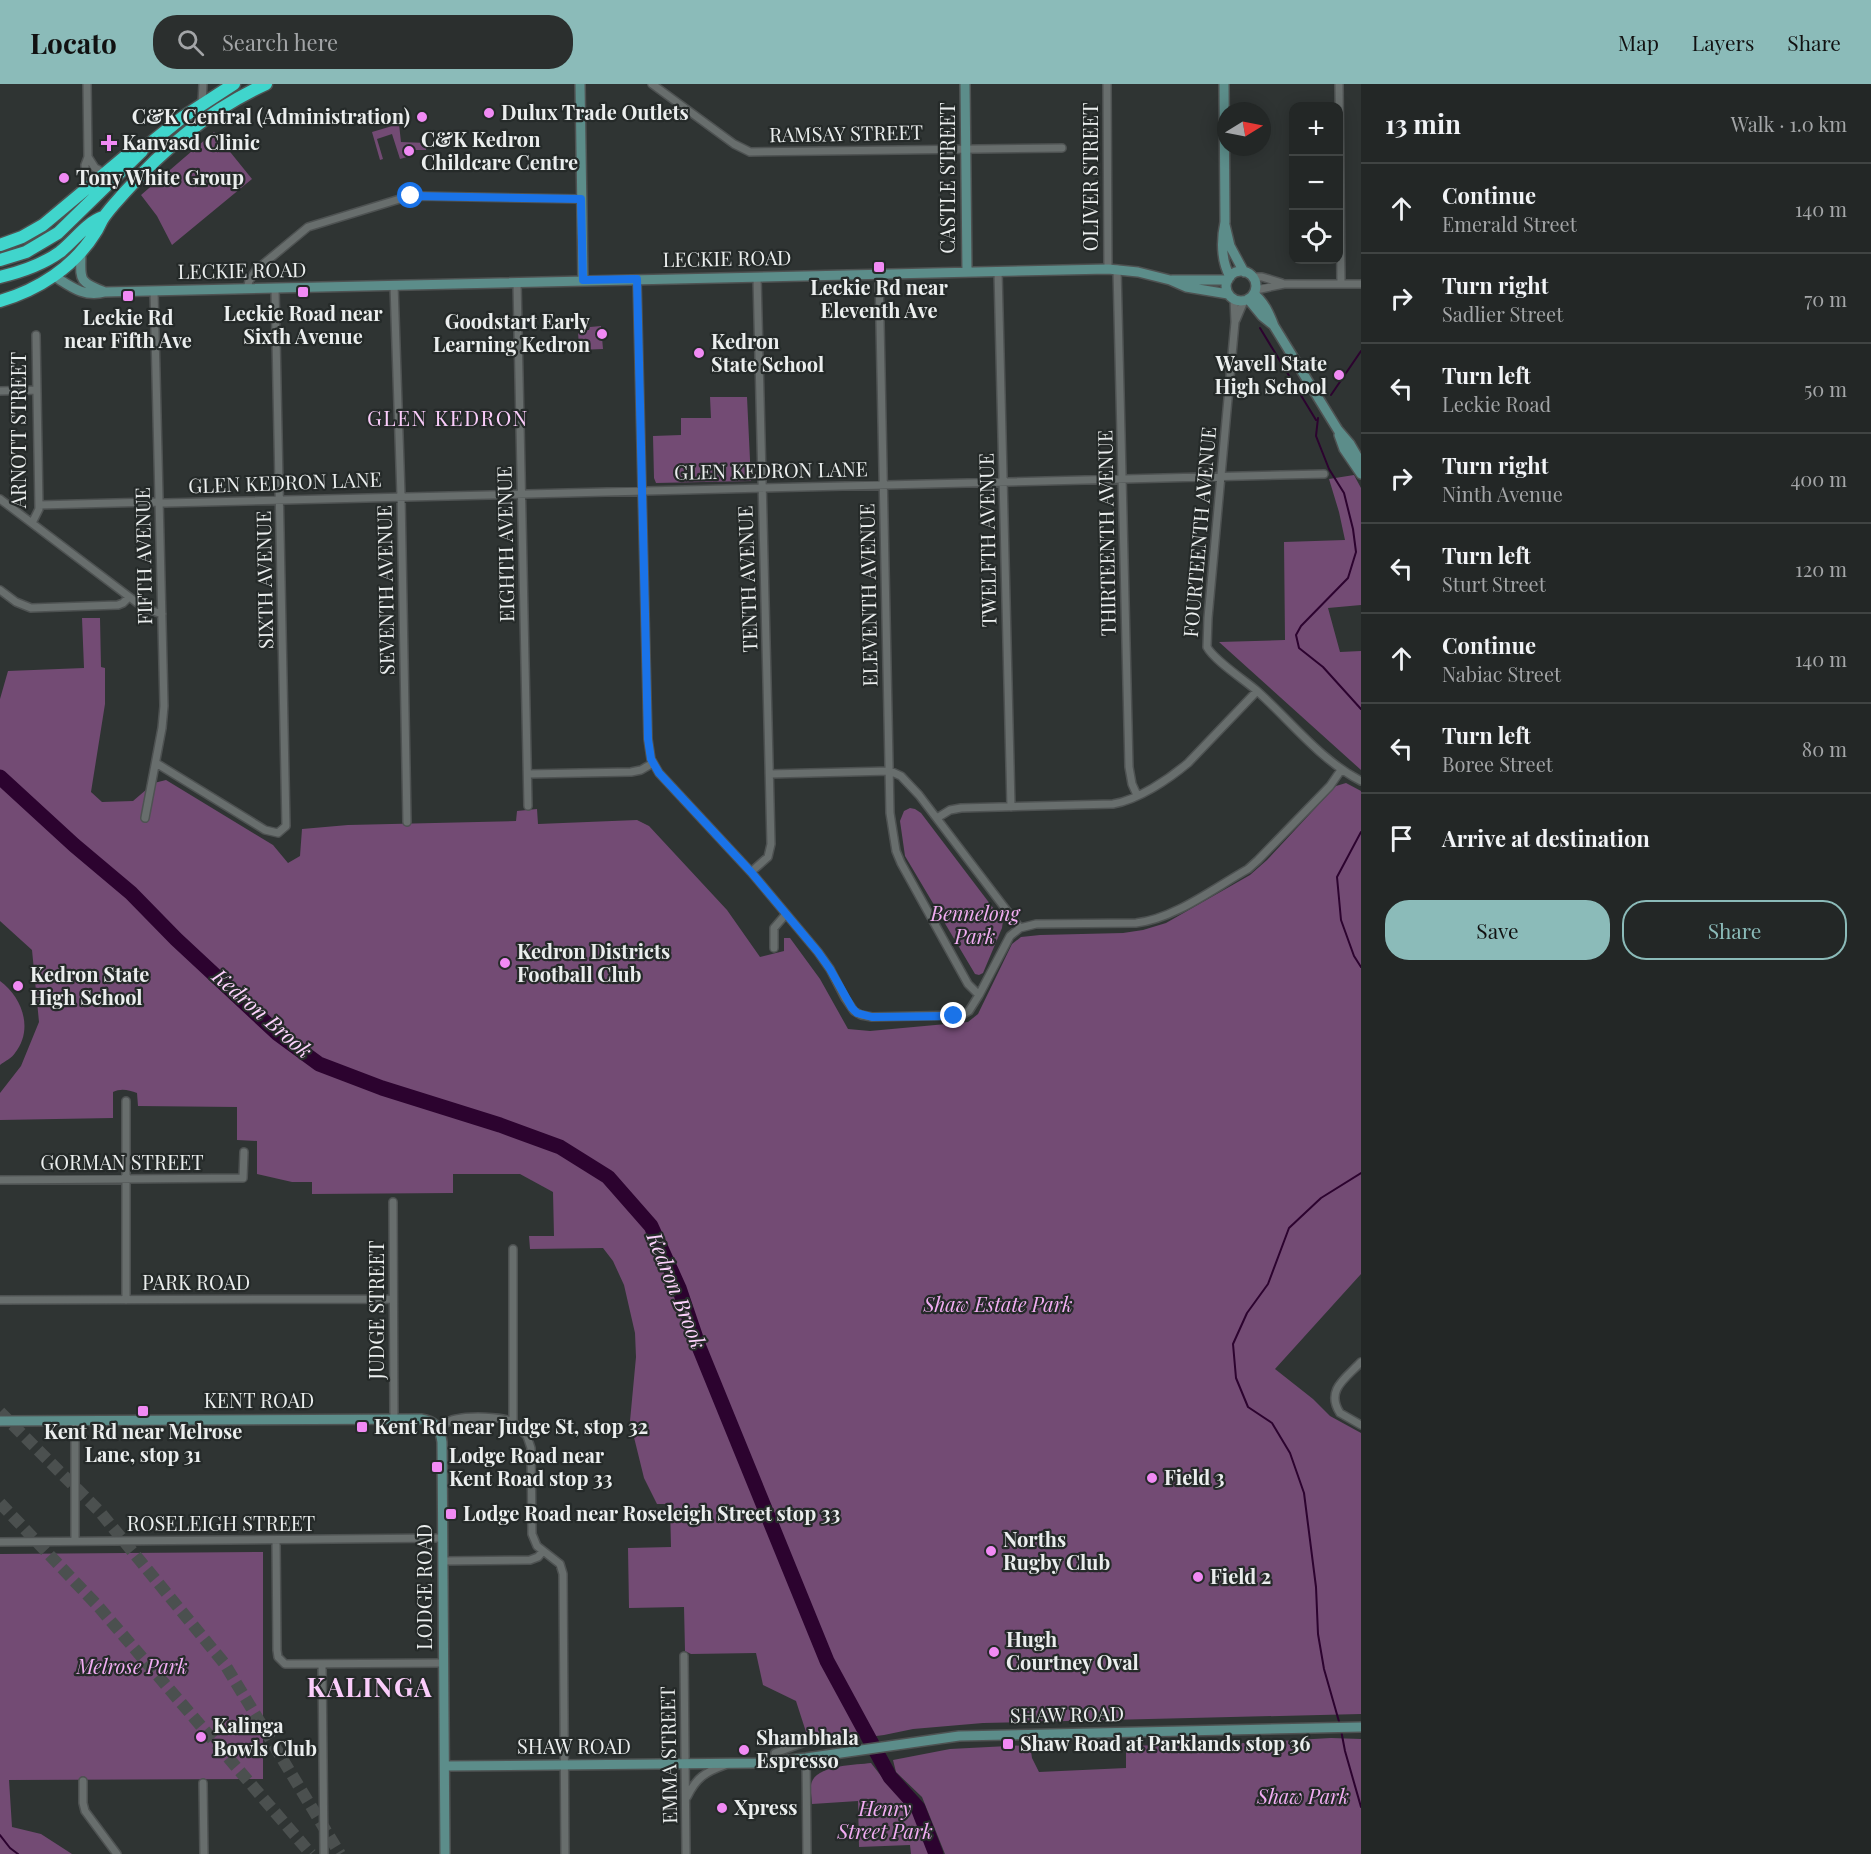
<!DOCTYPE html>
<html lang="en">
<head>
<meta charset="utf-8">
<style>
  :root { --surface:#232726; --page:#2b2f2e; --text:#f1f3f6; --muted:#a3a5a7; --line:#404443; --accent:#8bbbb9 }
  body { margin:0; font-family:"Playfair Display",serif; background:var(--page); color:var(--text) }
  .controls { position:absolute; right:18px; top:18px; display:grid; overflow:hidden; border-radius:12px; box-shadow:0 3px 15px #0003 }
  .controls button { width:54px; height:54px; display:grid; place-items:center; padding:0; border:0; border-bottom:2px solid var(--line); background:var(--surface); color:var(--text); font:30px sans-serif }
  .compass { position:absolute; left:1217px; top:18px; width:54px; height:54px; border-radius:50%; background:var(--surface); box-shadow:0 3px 15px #0003; rotate:80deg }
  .stop { position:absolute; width:18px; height:18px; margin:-14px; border:4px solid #1a73e8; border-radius:50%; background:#fff }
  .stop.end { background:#1a73e8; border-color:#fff; box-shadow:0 2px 6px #0008 }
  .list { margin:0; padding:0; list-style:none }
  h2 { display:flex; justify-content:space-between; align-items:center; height:78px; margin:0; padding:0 24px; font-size:26px }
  h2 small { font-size:20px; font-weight:400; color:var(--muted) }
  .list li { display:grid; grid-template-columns:39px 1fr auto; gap:18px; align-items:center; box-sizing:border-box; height:90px; padding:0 24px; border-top:2px solid var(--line) }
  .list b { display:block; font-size:22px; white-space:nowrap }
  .list p { margin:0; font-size:20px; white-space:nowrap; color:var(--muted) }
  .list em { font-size:20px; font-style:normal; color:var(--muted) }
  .actions { display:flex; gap:12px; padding:18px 24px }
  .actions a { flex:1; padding:14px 0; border:2px solid var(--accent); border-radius:24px; text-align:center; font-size:21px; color:var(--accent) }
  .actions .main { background:var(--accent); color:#111 }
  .icon { flex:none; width:33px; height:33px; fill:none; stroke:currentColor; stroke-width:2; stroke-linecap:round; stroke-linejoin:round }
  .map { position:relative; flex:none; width:1361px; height:1770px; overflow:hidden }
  header { display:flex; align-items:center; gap:36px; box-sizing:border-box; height:84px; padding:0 30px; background:var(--accent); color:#111 }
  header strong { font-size:28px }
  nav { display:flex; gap:33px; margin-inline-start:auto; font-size:21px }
  .search { width:420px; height:54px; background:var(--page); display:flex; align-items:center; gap:15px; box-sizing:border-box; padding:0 21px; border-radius:24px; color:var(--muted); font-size:22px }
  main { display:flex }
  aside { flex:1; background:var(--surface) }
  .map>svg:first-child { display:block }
</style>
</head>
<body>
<header>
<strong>Locato</strong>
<div class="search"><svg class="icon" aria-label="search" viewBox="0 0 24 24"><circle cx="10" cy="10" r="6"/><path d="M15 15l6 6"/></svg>Search here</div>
<nav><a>Map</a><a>Layers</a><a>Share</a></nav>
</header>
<main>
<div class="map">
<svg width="1361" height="1770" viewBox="0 0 1361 1770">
  <rect width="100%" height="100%" fill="#2f3433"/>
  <path fill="#734b74" d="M399,40L401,58L427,59L426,66H407V73L400,75L392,50L377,55L383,75L380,76L372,48Z
    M214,48L252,95L172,161L157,132L141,111Z
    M601,242L603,265L579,266L578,246H589L590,243Z
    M710,313H747L751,397L656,399L654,394L653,352L681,351V334H711Z
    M1354,391L1361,404V521L1328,524L1340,568L1361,567V686L1219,558L1285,556L1284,458L1345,456L1339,428L1329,395Z
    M82,534H100L101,583L105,584V620L91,708L102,718L133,717L154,699L166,696L273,761L288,779L300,772L302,745L348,741L516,737L517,727L537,725L538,740L637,736L649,742L727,826L760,873L784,867V854H790L820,895L848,945L870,947L968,938L978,930L1012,860L1021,853L1040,851L1123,849L1143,846L1166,839L1250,791L1267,776L1336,702L1346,699L1361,707V1190L1275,1285L1313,1315L1330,1332L1361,1349V1630L983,1639L913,1645L884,1651L845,1656L806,1648L796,1617L763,1601L756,1569L691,1570L685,1567L684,1523L629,1524L628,1464L671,1463L670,1420H657L644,1394L630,1337L636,1273L635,1249L624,1201L613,1177L603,1164L530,1165L529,1152H554L553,1108L520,1090H453V1109L312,1110V1098H292L257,1090V1057L237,1056V1023L138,1022L137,1009C129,1006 121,1004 113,1008V1034L0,1036V1009L21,982L39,938L32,866L0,837V615L8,587L84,584Z
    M910,724L915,725L921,729L1003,837L1002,844L983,889L979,891L975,890L905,772L900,737L904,727Z
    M0,897C22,913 34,945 15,969C12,974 5,977 0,981Z
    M263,1468V1695L9,1696L12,1743L41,1750L72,1770H0V1470Z
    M1331,1654L1361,1655V1770H945L922,1713L896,1688L893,1676L950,1665L1030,1661L1032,1674L1039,1688L1126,1684V1662L1244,1659Z
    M871,1679L885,1697L913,1728L929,1770H911L910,1761L859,1763L858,1717L812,1720C812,1714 810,1707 811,1701C814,1681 855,1681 871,1679Z"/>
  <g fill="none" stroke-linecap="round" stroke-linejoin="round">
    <path stroke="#2c032f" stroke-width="2" d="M1260,244L1316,336
      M1331,311L1361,267
      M1318,334L1316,352L1329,385L1344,409L1353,445L1356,468L1348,494L1301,542L1296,551L1299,564L1323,583L1361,625
      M1361,748L1337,793L1341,836L1354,872L1361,883
      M1340,1641L1324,1585L1318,1550L1316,1503L1304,1409L1290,1369L1272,1339L1248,1323L1236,1294L1233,1260L1247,1229L1268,1200L1289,1144L1321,1114L1361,1089
      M1341,1646L1345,1667L1361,1723
      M0,1751L10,1764L18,1770"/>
    <path stroke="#2c032f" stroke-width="15" d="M0,693L74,761L131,809L176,855L278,950L319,980L382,1004L500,1041L560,1063L608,1093L651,1142L679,1204L699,1263L827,1577L890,1693L918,1724L936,1770"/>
    <path stroke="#4b504f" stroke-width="12" stroke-dasharray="12 6" stroke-linecap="butt" d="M0,1328L100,1428L224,1579L340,1770
      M0,1419L97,1521L311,1770"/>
    <defs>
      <path id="street" d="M652,0L734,60L750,68L1062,64
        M1107,0L1108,185
        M1339,0L1341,200
        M202,19L203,0
        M88,73L95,84L105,89
        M86,104L85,81L88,73L87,0
        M1117,185L1129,683L1132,700L1137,711
        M998,187L1011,723
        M879,190L890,729L896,767L901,779L968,900L979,911
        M1253,193H1262L1282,199
        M637,195L648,655L651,675L659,689L751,788L818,868L830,885L845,914L854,927L861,931L872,933L962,931L969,927L979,911L1010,852L1020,844L1036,840L1136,839C1174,835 1214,804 1248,785L1258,776L1330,702L1341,686
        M517,198L528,722
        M394,201L401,412L407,738
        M247,205L249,197L256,186L308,143L403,114L419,112L581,115
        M1256,206L1284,200H1361
        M1234,215L1235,238L1208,534L1207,563C1214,576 1243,595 1256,606C1290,636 1320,676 1361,697
        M1236,236L1244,217
        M0,307L37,306
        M0,415L144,524L162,530
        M39,421L153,418L166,419L1324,390
        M32,439L39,425L36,251
        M0,506L16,518L31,524L118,521L123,519L129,513
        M156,679L265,746L278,749L286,742L275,204
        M528,690L631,688L641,686L653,679
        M770,690L890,687L901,692L919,711L1020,844
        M145,734L162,644L164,622L154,207
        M937,734L950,726L961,724L1113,720C1138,716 1169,695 1188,679L1257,607
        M751,788L768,773L771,760L757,193
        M774,864V844L786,830
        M126,1017V1216
        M0,1096L243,1094L244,1068
        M393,1118L394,1335
        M513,1165V1338L527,1352L531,1364L532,1450L537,1462L560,1480L563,1490L565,1770
        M0,1216L392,1215
        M1361,1278C1346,1294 1325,1306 1340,1329L1361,1341
        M75,1337V1457
        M439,1344C444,1340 449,1336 456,1335C469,1332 501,1332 513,1338
        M276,1456L277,1566L278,1573L285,1580L443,1579
        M0,1458L443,1454
        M443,1477L530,1476L538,1473L543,1467
        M684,1572L686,1770
        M322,1580L324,1770
        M806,1674L807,1770
        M776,1678L775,1669L813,1655
        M83,1697V1719L85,1727L117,1770
        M203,1699L204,1770
        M687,1713C696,1694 705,1688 725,1681"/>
      <path id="secondary" d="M580,0L583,196
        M965,0L967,188
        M1224,0L1225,138C1221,157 1221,176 1230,193
        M1225,141L1230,162L1244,188
        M81,166C81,195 76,197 105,208
        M1226 202a15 15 0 1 1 30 0a15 15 0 1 1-30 0Z
        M54,192C70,202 84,214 105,208L1108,185L1138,188L1170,196L1186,203L1228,210
        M1172,196H1228
        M1254,210C1264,218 1269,229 1274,242L1338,346L1350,360L1361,379
        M1248,215L1262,232L1272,240
        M1339,351L1344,365L1361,390
        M0,1337L421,1335C435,1337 440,1343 442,1358L445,1770
        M445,1682L759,1679L806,1674L959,1652L1361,1643"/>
      <path id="highway" d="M0,161L22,153L43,141L128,70L143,65L183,33L234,0
        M0,176L26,168L58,149L142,67
        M0,193C21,188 42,181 60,168C75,156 86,139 103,133
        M0,217C38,206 74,183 95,149C99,144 100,138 104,133C110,124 118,116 125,108C165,63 211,25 266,0"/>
    </defs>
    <use href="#street" stroke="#4e5252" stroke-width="10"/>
    <use href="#secondary" stroke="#4e5252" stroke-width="12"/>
    <use href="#highway" stroke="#4e5252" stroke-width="15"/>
    <use href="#street" stroke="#686e6d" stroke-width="7"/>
    <use href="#secondary" stroke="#5c8d8a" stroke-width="9"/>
    <use href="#highway" stroke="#40d5cc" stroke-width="12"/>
  </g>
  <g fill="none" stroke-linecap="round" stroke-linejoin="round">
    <path stroke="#1a73e8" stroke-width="8" d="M411,112L581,115L583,196L637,195L648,655L651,675L659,689L751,788L818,868L830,885L852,924L857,929L872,933L954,932"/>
  </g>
  <g fill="#f18af4" stroke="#252a29" stroke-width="2">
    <circle cx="489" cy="29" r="6"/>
    <circle cx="422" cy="33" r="6"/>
    <path d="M106 50h6v6h6v6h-6v6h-6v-6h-6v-6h6z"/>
    <circle cx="409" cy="67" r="6"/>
    <circle cx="64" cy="94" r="6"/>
    <rect x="873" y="177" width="12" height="12" rx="3"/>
    <rect x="297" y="202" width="12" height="12" rx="3"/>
    <rect x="122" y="206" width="12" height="12" rx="3"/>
    <circle cx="602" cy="250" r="6"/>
    <circle cx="699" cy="269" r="6"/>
    <circle cx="1339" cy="291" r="6"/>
    <circle cx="505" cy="879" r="6"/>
    <circle cx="18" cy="902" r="6"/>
    <rect x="137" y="1321" width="12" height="12" rx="3"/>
    <rect x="356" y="1337" width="12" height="12" rx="3"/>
    <rect x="431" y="1377" width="12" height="12" rx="3"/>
    <circle cx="1152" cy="1394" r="6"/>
    <rect x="445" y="1424" width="12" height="12" rx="3"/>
    <circle cx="991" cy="1467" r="6"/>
    <circle cx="1198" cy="1493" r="6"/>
    <circle cx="994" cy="1568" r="6"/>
    <circle cx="201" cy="1653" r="6"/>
    <rect x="1002" y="1654" width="12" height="12" rx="3"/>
    <circle cx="744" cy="1666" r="6"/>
    <circle cx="722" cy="1724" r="6"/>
  </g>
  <g text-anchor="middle" stroke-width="4.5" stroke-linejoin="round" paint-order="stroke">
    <g font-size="20" font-weight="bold" fill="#ebeeee" stroke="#252a29" text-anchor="start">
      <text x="501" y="36">Dulux Trade Outlets</text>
      <text x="410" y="40" text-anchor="end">C&amp;K Central (Administration)</text>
      <text x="421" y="63">C&amp;K Kedron<tspan x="421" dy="23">Childcare Centre</tspan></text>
      <text x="122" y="66">Kanvasd Clinic</text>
      <text x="76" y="101">Tony White Group</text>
      <text x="879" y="211" text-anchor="middle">Leckie Rd near<tspan x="879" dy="23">Eleventh Ave</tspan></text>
      <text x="303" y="237" text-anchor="middle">Leckie Road near<tspan x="303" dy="23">Sixth Avenue</tspan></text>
      <text x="128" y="241" text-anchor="middle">Leckie Rd<tspan x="128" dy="23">near Fifth Ave</tspan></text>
      <text x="590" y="245" text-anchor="end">Goodstart Early<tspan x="590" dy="23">Learning Kedron</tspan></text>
      <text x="711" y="265">Kedron<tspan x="711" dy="23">State School</tspan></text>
      <text x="1327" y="287" text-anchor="end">Wavell State<tspan x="1327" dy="23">High School</tspan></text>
      <text x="517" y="875">Kedron Districts<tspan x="517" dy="23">Football Club</tspan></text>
      <text x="30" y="898">Kedron State<tspan x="30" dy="23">High School</tspan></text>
      <text x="374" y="1350">Kent Rd near Judge St, stop 32</text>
      <text x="143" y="1355" text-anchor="middle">Kent Rd near Melrose<tspan x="143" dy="23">Lane, stop 31</tspan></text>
      <text x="449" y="1379">Lodge Road near<tspan x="449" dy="23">Kent Road stop 33</tspan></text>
      <text x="1164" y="1401">Field 3</text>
      <text x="463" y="1437">Lodge Road near Roseleigh Street stop 33</text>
      <text x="1003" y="1463">Norths<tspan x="1003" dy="23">Rugby Club</tspan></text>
      <text x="1210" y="1500">Field 2</text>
      <text x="1006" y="1563">Hugh<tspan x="1006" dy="23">Courtney Oval</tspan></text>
      <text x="213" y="1649">Kalinga<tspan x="213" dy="23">Bowls Club</tspan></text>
      <text x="756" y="1661">Shambhala<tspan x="756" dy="23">Espresso</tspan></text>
      <text x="1020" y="1667">Shaw Road at Parklands stop 36</text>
      <text x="734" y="1731">Xpress</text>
    </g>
    <g font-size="20" fill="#ebeeee" stroke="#252a29">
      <text transform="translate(846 50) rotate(-1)" y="7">RAMSAY STREET</text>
      <text transform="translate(1091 93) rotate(-90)" y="7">OLIVER STREET</text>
      <text transform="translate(948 94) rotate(-90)" y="7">CASTLE STREET</text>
      <text transform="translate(727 175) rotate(-1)" y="7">LECKIE ROAD</text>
      <text transform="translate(242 187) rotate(-1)" y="7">LECKIE ROAD</text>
      <text transform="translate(19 346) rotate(-90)" y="7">ARNOTT STREET</text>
      <text transform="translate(771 387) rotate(-1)" y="7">GLEN KEDRON LANE</text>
      <text transform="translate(285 399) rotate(-2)" y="7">GLEN KEDRON LANE</text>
      <text transform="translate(1200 448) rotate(-85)" y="7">FOURTEENTH AVENUE</text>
      <text transform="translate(1107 449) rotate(-91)" y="7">THIRTEENTH AVENUE</text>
      <text transform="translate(988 456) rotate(-91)" y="7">TWELFTH AVENUE</text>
      <text transform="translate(506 460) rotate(-91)" y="7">EIGHTH AVENUE</text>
      <text transform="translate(144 472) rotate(-91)" y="7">FIFTH AVENUE</text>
      <text transform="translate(748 495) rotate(-92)" y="7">TENTH AVENUE</text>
      <text transform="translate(265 496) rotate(-91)" y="7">SIXTH AVENUE</text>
      <text transform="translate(386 506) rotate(-91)" y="7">SEVENTH AVENUE</text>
      <text transform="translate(869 511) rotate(-91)" y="7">ELEVENTH AVENUE</text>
      <text x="122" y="1086">GORMAN STREET</text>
      <text x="196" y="1206">PARK ROAD</text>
      <text transform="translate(377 1226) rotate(-90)" y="7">JUDGE STREET</text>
      <text x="259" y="1324">KENT ROAD</text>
      <text x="221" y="1447">ROSELEIGH STREET</text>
      <text transform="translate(425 1503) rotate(-90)" y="7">LODGE ROAD</text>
      <text transform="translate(1067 1631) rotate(-1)" y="7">SHAW ROAD</text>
      <text x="574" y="1670">SHAW ROAD</text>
      <text transform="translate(669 1671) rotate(-91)" y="7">EMMA STREET</text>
    </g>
    <g font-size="20" font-style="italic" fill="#f2adf3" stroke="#252a29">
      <text x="975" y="837">Bennelong<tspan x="975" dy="23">Park</tspan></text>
      <text x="998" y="1228">Shaw Estate Park</text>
      <text x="132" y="1590">Melrose Park</text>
      <text x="1303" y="1720">Shaw Park</text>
      <text x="885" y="1732">Henry<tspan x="885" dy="23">Street Park</tspan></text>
    </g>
    <g font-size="21" letter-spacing="1.5" fill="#fbcdfb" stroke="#252a29">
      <text x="448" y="342">GLEN KEDRON</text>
    </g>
    <g font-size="21" font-style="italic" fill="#fdd3fd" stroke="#252a29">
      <text transform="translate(262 930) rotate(41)" y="7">Kedron Brook</text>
      <text transform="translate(676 1207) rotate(68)" y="7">Kedron Brook</text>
    </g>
    <g font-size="26" font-weight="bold" letter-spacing="1.5" fill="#fbcdfb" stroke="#252a29">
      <text x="370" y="1613">KALINGA</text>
    </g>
  </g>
</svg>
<div class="controls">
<button>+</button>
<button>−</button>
<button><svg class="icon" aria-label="locate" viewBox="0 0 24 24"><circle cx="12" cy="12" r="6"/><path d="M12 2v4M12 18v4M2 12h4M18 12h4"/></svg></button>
</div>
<svg class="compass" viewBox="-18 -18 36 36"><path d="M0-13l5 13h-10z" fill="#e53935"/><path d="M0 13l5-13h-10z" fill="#a3a5a7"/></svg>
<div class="stop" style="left:411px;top:112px"></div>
<div class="stop end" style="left:954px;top:932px"></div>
</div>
<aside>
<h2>13 min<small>Walk · 1.0 km</small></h2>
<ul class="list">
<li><svg class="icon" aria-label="ahead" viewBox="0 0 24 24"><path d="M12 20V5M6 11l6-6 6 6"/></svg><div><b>Continue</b><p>Emerald Street</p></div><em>140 m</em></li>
<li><svg class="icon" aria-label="right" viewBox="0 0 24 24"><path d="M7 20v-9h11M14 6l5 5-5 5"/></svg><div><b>Turn right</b><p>Sadlier Street</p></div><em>70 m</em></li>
<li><svg class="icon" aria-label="left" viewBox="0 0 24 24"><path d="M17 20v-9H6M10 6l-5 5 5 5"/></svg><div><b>Turn left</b><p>Leckie Road</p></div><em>50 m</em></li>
<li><svg class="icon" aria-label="right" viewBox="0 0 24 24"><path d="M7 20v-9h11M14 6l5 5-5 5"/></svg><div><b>Turn right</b><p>Ninth Avenue</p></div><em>400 m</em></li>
<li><svg class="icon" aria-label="left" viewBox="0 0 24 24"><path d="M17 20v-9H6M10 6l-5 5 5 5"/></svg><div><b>Turn left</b><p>Sturt Street</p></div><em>120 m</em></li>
<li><svg class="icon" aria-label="ahead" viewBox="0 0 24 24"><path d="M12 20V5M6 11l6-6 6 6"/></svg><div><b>Continue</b><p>Nabiac Street</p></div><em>140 m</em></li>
<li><svg class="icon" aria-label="left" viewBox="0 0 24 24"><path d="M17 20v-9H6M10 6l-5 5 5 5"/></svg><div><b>Turn left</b><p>Boree Street</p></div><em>80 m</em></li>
<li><svg class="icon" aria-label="arrive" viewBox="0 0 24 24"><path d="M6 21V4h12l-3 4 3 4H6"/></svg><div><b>Arrive at destination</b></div></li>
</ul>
<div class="actions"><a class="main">Save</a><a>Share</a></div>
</aside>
</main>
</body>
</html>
